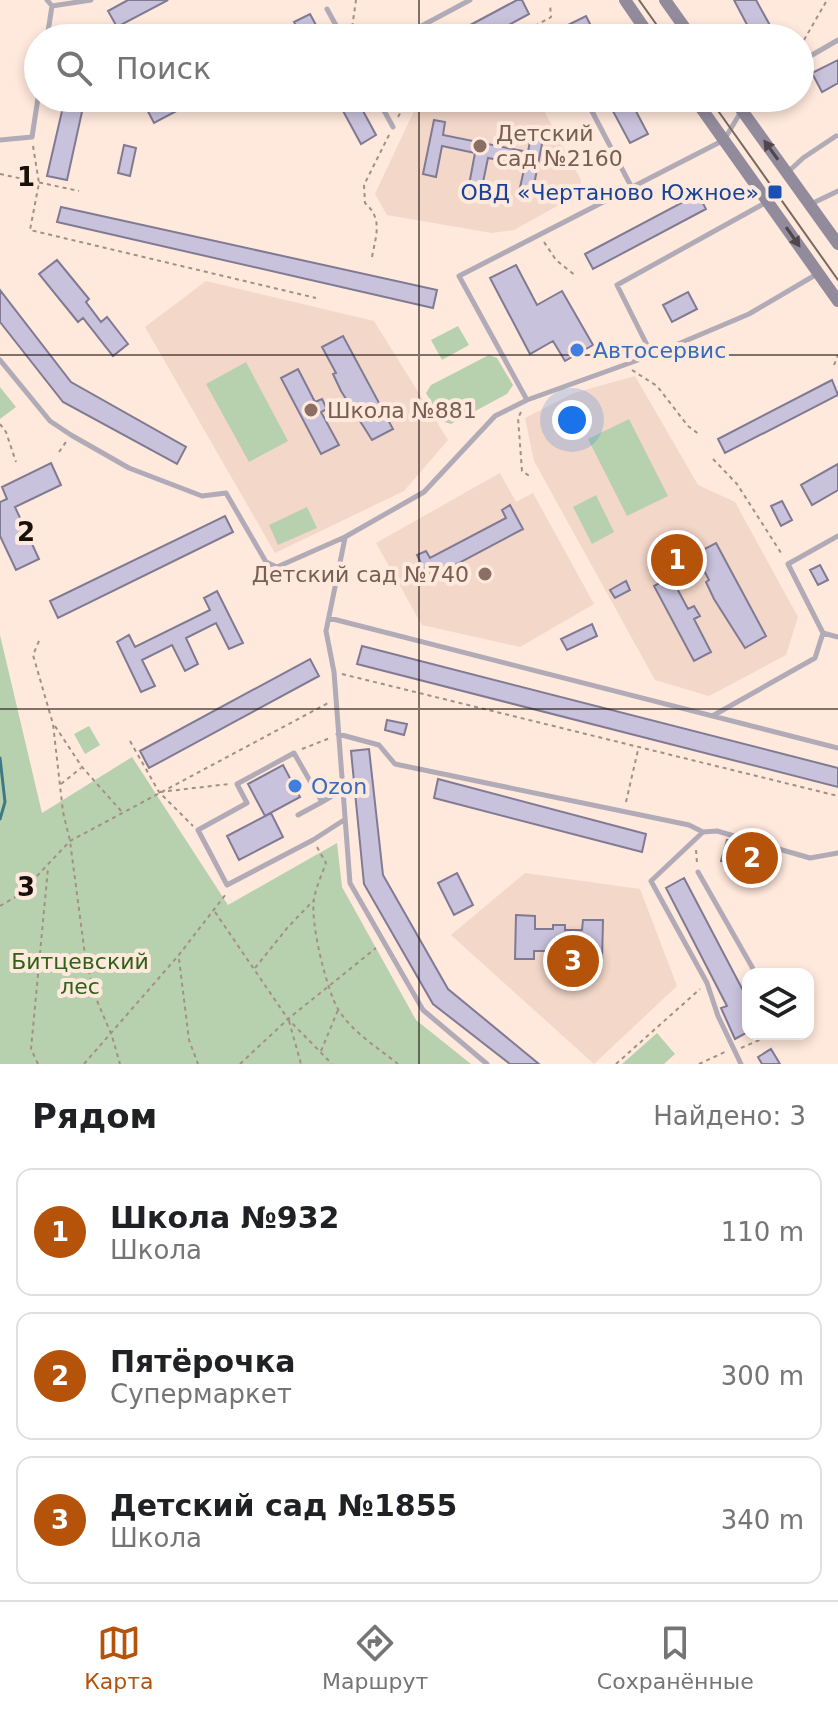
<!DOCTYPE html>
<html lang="ru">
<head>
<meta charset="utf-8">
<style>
  :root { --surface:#fff; --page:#f2f2f2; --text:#202124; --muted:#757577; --line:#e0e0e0; --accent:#b45309 }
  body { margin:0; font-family:"DejaVu Sans",sans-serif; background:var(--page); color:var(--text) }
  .controls { position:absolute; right:24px; bottom:24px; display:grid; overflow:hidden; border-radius:16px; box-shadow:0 4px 12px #0003 }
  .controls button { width:72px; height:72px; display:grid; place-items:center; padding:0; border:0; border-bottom:2px solid var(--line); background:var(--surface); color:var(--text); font:40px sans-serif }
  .you { position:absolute; left:572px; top:420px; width:28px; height:28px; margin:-20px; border:6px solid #fff; border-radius:50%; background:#1a73e8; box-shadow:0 0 0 12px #1a73e833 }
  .badge { display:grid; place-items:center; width:52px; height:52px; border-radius:50%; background:var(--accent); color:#fff; font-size:26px; font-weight:700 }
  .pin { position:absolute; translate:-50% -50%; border:4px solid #fff; box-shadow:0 2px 8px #0006 }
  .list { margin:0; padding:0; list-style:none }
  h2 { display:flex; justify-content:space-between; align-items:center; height:104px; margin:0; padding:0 32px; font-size:34px }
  h2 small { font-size:26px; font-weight:400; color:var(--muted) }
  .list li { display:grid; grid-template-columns:52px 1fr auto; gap:24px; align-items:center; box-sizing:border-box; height:128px; margin:0 16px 16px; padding:0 16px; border:2px solid var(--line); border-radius:16px }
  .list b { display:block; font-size:30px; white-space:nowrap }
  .list p { margin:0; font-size:26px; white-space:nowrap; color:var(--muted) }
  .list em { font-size:26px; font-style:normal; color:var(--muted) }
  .icon { flex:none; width:44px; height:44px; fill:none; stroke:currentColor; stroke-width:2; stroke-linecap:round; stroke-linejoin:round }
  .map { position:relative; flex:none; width:838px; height:1064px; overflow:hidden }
  .search { position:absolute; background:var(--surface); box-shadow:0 4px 12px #0003; left:24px; right:24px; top:24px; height:88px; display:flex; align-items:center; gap:20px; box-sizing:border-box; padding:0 28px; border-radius:44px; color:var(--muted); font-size:30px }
  .sheet { height:536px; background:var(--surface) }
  nav { display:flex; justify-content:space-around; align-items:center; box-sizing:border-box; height:112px; border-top:2px solid var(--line); background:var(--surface); font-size:22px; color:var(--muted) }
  nav a { display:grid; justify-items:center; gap:4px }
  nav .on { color:var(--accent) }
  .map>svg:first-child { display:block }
</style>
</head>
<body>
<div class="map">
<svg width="838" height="1064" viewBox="0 0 838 1064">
  <rect width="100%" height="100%" fill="#ffe8dc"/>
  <path fill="#f3d7c9" d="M439,98H537L581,180L579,194L514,230L492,233L387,215L375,194L414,111Z
    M206,281L374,321L448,440L404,491L275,553L145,327Z
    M635,376L698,485L735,502L798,617L786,655L709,696L655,680L534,461L525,418L574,393Z
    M500,473L516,502L533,493L594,604L520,647L422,625L376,543Z
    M525,873L640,889L677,986L594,1064L451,935Z"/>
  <path fill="#b7d1ae" d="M458,326L469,345L442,360L431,340Z
    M489,355L497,358L513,385L507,394L451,424L442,421L426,393L431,385Z
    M246,362L288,441L249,462L206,384Z
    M0,387L16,407L0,419Z
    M629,419L668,496L627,516L588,439Z
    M596,495L614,532L592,544L573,507Z
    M307,507L317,528L278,545L269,525Z
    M0,635L42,813L132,757L228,905L337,843L342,887L416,1020L471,1064H0Z
    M89,726L100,745L85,754L74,734Z
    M657,1033L675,1054L664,1064H622Z"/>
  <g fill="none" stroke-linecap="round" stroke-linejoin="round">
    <path stroke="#3e7986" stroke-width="3" d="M0,758L5,802L0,819"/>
  </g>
  <path fill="#c9c2dc" stroke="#807a92" stroke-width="2" d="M128,0H168L117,27L108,11Z
    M517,0H522L529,14L485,38H446Z
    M734,0H756L777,38H754Z
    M310,14L323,38H303L294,22Z
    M586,16L597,38H575L568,25Z
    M838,60V83L822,92L812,73Z
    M65,98H85L67,180L47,176Z
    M141,98H152L154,102L162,98H201L154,123Z
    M336,98H356L376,135L361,144Z
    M606,98H629L648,134L630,143Z
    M434,120L445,122L443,135L528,152L531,136L543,139L532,195L519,192L525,165L488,158L482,187L469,185L475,153L442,146L436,177L423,174Z
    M124,145L136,148L130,176L118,173Z
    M698,194L706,209L593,269L585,254Z
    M61,207L437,290L433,308L57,222Z
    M57,260L89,299L86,302L101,322L107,317L128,344L113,356L83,318L78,322L39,274Z
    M516,265L537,305L562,291L593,345L565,361L553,341L530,354L490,278Z
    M0,290L71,382L186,447L177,464L63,402L0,322Z
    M688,292L697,309L672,322L663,305Z
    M343,336L393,429L372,440L341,391L333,374L336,373L322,347Z
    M298,369L315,402L322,399L327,409L321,412L339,445L321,454L281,378Z
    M832,380L838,395L725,453L718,439Z
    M51,463L61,485L15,507L39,559L16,570L0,536V502L7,499L2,487Z
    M838,464V490L812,505L801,485Z
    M782,501L792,520L781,526L771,506Z
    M510,505L523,529L429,579L417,555L426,551L430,558L506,518L502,510Z
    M225,516L233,532L58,618L50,601Z
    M716,543L766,636L745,648L714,599L706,582L709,580L695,554Z
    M820,565L828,580L818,585L810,570Z
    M671,577L688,609L694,606L700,616L694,619L711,652L694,661L654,586Z
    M626,581L630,590L615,598L610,590Z
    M217,591L243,643L229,649L216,623L186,638L198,664L185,671L172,645L142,660L155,686L141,692L117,642L129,635L135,647L210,610L204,598Z
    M592,624L597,636L567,650L561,639Z
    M362,646L838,768V787L357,664Z
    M310,659L319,676L149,768L140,751Z
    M387,720L407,724L404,735L385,730Z
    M369,749L383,875L448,989L539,1064H510L433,1004L364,884L351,751Z
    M283,765L300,797L265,816L248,784Z
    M438,779L646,834L642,852L434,798Z
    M271,813L283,837L239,860L227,836Z
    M727,840L774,854L768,874L721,861Z
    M457,873L473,905L454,915L438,883Z
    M684,878L748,1000V1032L735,1039L721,1008L727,1006L666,888Z
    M516,915L535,916V929H553V925H565V930H582L583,920H603L602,962H581V951H564V955L551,954V951H534V959H515Z
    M771,1049L780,1064H762L758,1057Z"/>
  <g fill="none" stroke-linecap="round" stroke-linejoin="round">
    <path stroke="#a29087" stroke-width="2" stroke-dasharray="4 4" stroke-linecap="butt" d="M351,35L356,0
      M514,38L551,17L550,4
      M800,47L827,0
      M398,117L407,101L412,98
      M33,146L39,183L30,230L316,298
      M0,174L79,191
      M544,242L556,260L576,276
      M372,257C376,235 383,219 365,203L364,185L390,133
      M834,365L838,355
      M632,370L657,386L688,426L700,435
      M521,412L518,418L522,471L531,477
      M0,424L6,432L16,462
      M59,452L66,442
      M713,459L737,484L783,556
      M39,641L33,655L53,724L63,812L70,841L85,955L95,996L112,1036L120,1064
      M342,674L838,796
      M55,726L82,767L122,812
      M130,741L159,792L193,826
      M302,749L330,738
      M61,784L81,768
      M160,792L229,784
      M626,802L638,750
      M317,847L326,863C322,874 316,887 314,899C310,922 326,988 338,1009C351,1031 378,1048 398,1064
      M696,850L697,863
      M0,906L19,895L70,841L330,702
      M215,912L288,1019L332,1064
      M179,959L189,1040L198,1064
      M255,968L288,927L313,901
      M289,1021L301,1064
      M741,1048L773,1034
      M321,1051L338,1010
      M38,1064L31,1049L48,868
      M84,1064L178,956L226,894
      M240,1064L288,1019L376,948
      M616,1064L700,989
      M699,1064L727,1051"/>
    <path stroke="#b0abb6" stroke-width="5" d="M52,6L91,0
      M327,9L343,38
      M552,34L554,38
      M47,38L52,6L47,0
      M399,38L470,0
      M800,62L838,40
      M377,98L393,127
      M585,98L632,188
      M0,140L32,137L38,98
      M788,172L803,158L836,136
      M811,204L838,191
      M652,355L617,285L765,203
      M0,360L50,421L71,435L129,468L202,496L226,493L266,562L277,567L345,537L424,492L495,416L527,400L652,355L749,314L817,274
      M527,400L459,276L724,140L742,110L761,98
      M345,538L326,631L334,672L350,883L423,1010L487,1064
      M329,618L838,748
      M823,633L838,637
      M714,715L815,658L823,633L788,564L838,536
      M338,734L379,745L395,764L689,825L703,832L717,831L810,858L838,853
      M322,802L342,790
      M298,815L322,802L294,753L237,784L247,803L198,830L227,885L313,840L344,820
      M703,832L651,881L707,983L718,1016L741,1064
      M698,872L756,974"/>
    <path stroke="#928b9b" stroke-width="12" d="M625,0L651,38
      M665,0L692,38
      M694,98L838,301
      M733,98L838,244"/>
    <path stroke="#796961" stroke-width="2" d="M639,0L666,38
      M709,98L838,280"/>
  </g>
  <defs><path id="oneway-solid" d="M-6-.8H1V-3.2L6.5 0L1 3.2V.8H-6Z" transform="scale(2)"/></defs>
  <g fill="#50474c">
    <use href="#oneway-solid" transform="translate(771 150) rotate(-126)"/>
    <use href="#oneway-solid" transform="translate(793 237) rotate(55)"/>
  </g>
  <path fill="none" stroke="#1a100b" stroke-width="2" stroke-opacity="0.55" d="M419,0V38M419,98V1064M0,355H838M0,709H838"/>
  <g fill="#8d6e63" stroke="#ffe8dc" stroke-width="3">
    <circle cx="480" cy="146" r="8"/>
    <circle cx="311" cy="410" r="8"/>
    <circle cx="485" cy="574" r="8"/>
  </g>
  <rect fill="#1a4fb4" stroke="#ffe8dc" stroke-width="3" x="767" y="184" width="16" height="16" rx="4"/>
  <g fill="#3f7fe0" stroke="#ffe8dc" stroke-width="3">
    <circle cx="577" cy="350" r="8"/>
    <circle cx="295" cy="786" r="8"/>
  </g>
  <g text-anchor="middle" stroke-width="8" stroke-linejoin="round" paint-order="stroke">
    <g font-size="22" fill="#785e54" stroke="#ffe8dc" text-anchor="start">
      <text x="496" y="141">Детский<tspan x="496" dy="25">сад №2160</tspan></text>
      <text x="327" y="418">Школа №881</text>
      <text x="469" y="582" text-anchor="end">Детский сад №740</text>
    </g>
    <g font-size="22" fill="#164399" stroke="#ffe8dc" text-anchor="end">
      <text x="759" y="200">ОВД «Чертаново Южное»</text>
    </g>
    <g font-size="22" fill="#366cbe" stroke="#ffe8dc" text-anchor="start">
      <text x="593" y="358">Автосервис</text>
      <text x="311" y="794">Ozon</text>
    </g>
    <g font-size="22" fill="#2e6218" stroke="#ffe8dc">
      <text x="80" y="969">Битцевский<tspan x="80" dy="25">лес</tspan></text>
    </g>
  </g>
  <g font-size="26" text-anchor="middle" font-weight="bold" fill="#1a100b" stroke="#ffe8dc" stroke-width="8" stroke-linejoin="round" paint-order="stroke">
    <text x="26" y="186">1</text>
    <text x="26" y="541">2</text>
    <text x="26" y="896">3</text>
  </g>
</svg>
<div class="controls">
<button><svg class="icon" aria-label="layers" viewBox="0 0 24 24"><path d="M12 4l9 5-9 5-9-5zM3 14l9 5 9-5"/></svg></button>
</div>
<div class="you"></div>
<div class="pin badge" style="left:677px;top:560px">1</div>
<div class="pin badge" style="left:752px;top:858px">2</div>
<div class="pin badge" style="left:573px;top:961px">3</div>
<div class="search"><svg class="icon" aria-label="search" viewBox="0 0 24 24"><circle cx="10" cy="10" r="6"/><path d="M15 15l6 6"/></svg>Поиск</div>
</div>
<section class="sheet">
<h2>Рядом<small>Найдено: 3</small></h2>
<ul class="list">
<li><span class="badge">1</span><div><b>Школа №932</b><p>Школа</p></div><em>110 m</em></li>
<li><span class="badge">2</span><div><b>Пятёрочка</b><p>Супермаркет</p></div><em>300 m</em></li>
<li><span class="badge">3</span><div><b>Детский сад №1855</b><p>Школа</p></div><em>340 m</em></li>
</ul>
</section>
<nav>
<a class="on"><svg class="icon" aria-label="map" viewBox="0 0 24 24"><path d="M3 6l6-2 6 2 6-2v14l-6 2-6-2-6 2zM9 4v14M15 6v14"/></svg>Карта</a>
<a><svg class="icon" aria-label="directions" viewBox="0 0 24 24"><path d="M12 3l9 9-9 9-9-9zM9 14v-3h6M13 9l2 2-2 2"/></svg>Маршрут</a>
<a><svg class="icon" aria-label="saved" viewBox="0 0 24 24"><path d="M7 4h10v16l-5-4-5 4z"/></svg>Сохранённые</a>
</nav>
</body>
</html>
